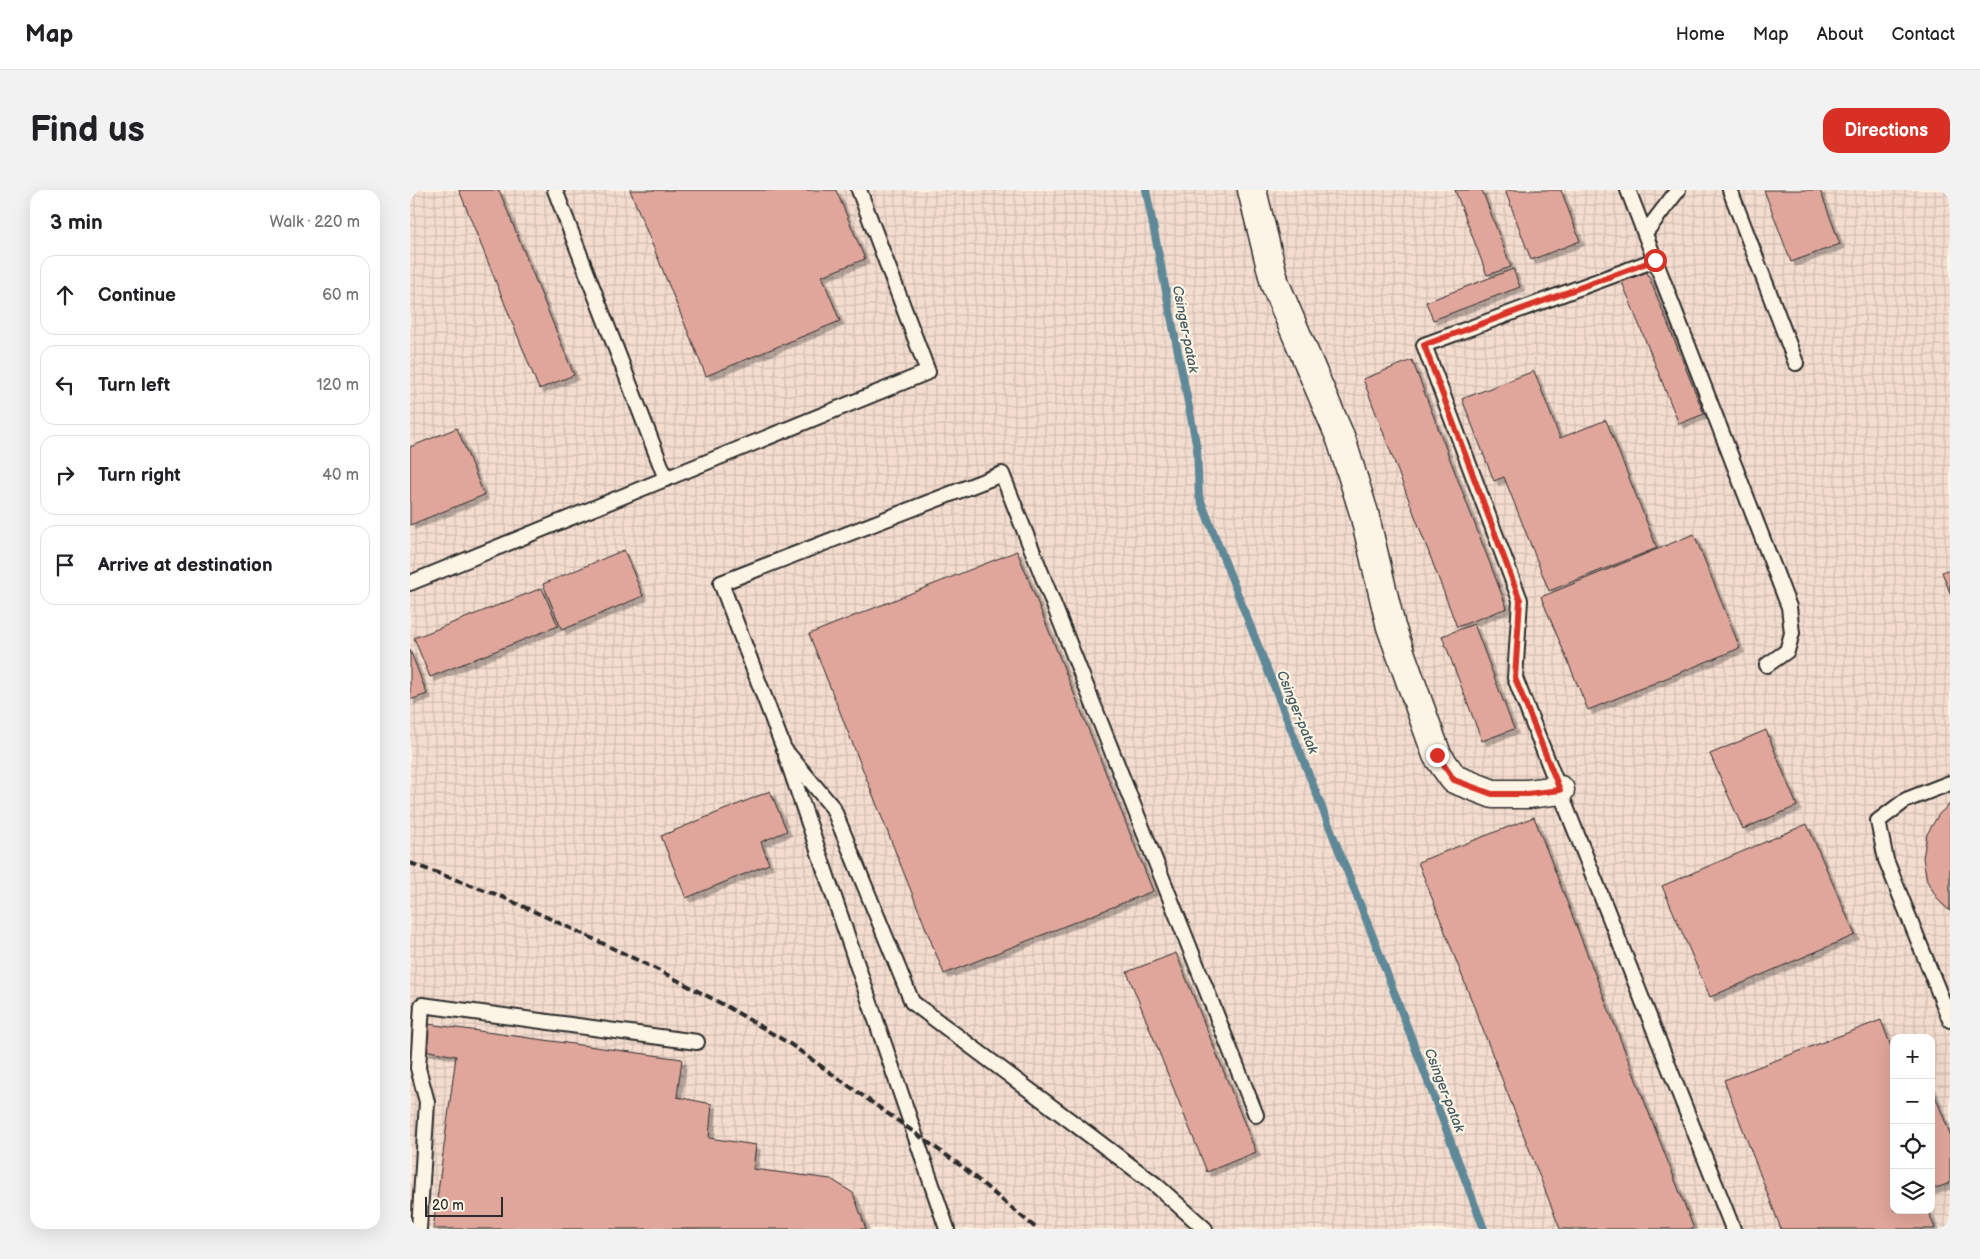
<!DOCTYPE html>
<html lang="en">
<head>
<meta charset="utf-8">
<style>
  :root { --surface:#fff; --page:#f2f2f2; --text:#202124; --muted:#757577; --line:#e0e0e0; --accent:#d93025 }
  body { margin:0; font-family:"Balsamiq Sans",sans-serif; background:var(--page); color:var(--text) }
  .controls { position:absolute; right:15px; bottom:15px; display:grid; overflow:hidden; border-radius:10px; box-shadow:0 5px 20px #0002 }
  .controls button { width:45px; height:45px; display:grid; place-items:center; padding:0; border:0; border-bottom:1px solid var(--line); background:var(--surface); color:var(--text); font:25px sans-serif }
  .scale { position:absolute; left:15px; bottom:12px; width:78px; box-sizing:border-box; padding-left:5px; border:2px solid #2b2b2b; border-top:0; font-size:14px; line-height:18px; white-space:nowrap; color:#2b2b2b; -webkit-text-stroke:4px #fcf5e5; paint-order:stroke }
  .stop { position:absolute; width:15px; height:15px; margin:-11px; border:4px solid #d93025; border-radius:50%; background:#fff }
  .stop.end { background:#d93025; border-color:#fff; box-shadow:0 1px 5px #0008 }
  .list { margin:0; padding:0; list-style:none }
  h2 { display:flex; justify-content:space-between; align-items:center; height:65px; margin:0; padding:0 20px; font-size:21px }
  h2 small { font-size:16px; font-weight:400; color:var(--muted) }
  .list li { display:grid; grid-template-columns:32px 1fr auto; gap:15px; align-items:center; box-sizing:border-box; height:80px; margin:0 10px 10px; padding:0 10px; border:1px solid var(--line); border-radius:15px }
  .list b { display:block; font-size:19px; white-space:nowrap }
  .list em { font-size:16px; font-style:normal; color:var(--muted) }
  .icon { flex:none; width:28px; height:28px; fill:none; stroke:currentColor; stroke-width:2; stroke-linecap:round; stroke-linejoin:round }
  .map { position:relative; flex:none; width:1540px; height:1039px; overflow:hidden; border-radius:15px }
  header { display:flex; align-items:center; gap:30px; box-sizing:border-box; height:70px; padding:0 25px; background:var(--surface); border-bottom:1px solid var(--line) }
  header strong { font-size:24px }
  nav { display:flex; gap:28px; margin-inline-start:auto; font-size:18px }
  .intro { display:flex; align-items:center; justify-content:space-between; box-sizing:border-box; height:120px; padding:0 30px }
  h1 { margin:0; font-size:35px }
  .button { padding:12px 22px; border-radius:15px; background:var(--accent); color:#fff; font-size:18px; font-weight:700 }
  main { display:flex; gap:30px; padding:0 30px }
  aside { flex:1; background:var(--surface); border-radius:15px; box-shadow:0 5px 20px #0002 }
  .map>svg:first-child { display:block }
</style>
</head>
<body>
<header>
<strong>Map</strong>
<nav><a>Home</a><a>Map</a><a>About</a><a>Contact</a></nav>
</header>
<div class="intro"><h1>Find us</h1><a class="button">Directions</a></div>
<main>
<aside>
<h2>3 min<small>Walk · 220 m</small></h2>
<ul class="list">
<li><svg class="icon" aria-label="ahead" viewBox="0 0 24 24"><path d="M12 20V5M6 11l6-6 6 6"/></svg><div><b>Continue</b></div><em>60 m</em></li>
<li><svg class="icon" aria-label="left" viewBox="0 0 24 24"><path d="M17 20v-9H6M10 6l-5 5 5 5"/></svg><div><b>Turn left</b></div><em>120 m</em></li>
<li><svg class="icon" aria-label="right" viewBox="0 0 24 24"><path d="M7 20v-9h11M14 6l5 5-5 5"/></svg><div><b>Turn right</b></div><em>40 m</em></li>
<li><svg class="icon" aria-label="arrive" viewBox="0 0 24 24"><path d="M6 21V4h12l-3 4 3 4H6"/></svg><div><b>Arrive at destination</b></div></li>
</ul>
</aside>
<div class="map">
<svg width="1540" height="1039" viewBox="0 0 1540 1039">
  <defs>
    <pattern id="industrial-grid" width="8" height="8" patternUnits="userSpaceOnUse" patternTransform="scale(1.25)"><rect width="8" height="8" fill="#f4ddcf"/><path d="M0 4h8M4 0v8" fill="none" stroke="#d1beb2"/></pattern>
    <filter id="shadow"><feDropShadow dx="4.5" dy="4.5" stdDeviation="0" flood-color="#0004"/></filter>
  </defs>
  <rect width="100%" height="100%" fill="#fcf5e5"/>
  <filter id="ink" filterUnits="userSpaceOnUse"><feTurbulence type="fractalNoise" baseFrequency=".02" numOctaves="2"/><feDisplacementMap in="SourceGraphic" scale="10" xChannelSelector="R" yChannelSelector="G"/><feConvolveMatrix kernelMatrix="1 2 1 2 8 2 1 2 1" color-interpolation-filters="sRGB"/></filter>
  <g filter="url(#ink)">
    <path fill="url(#industrial-grid)" fill-rule="evenodd" d="M0,0H1540V1039H0ZM1484,848H1521V1020H1484Z"/>
    <g fill="none" stroke-linecap="round" stroke-linejoin="round">
      <path stroke="#5e8998" stroke-width="8" d="M736,0L787,258L789,306L965,752L1074,1039"/>
    </g>
    <path fill="#e0a69b" stroke="#2b2b2b" filter="url(#shadow)" d="M49,0H89L164,185L129,199Z
      M220,0H426L455,69L412,86L430,131L296,186Z
      M1045,0H1072L1101,77L1077,85Z
      M1095,0H1151L1170,51L1121,70Z
      M1354,0H1410L1430,54L1381,72Z
      M1103,79L1110,97L1023,130L1016,112Z
      M1237,82L1294,224L1269,234L1212,92Z
      M1002,170L1097,418L1047,437L953,189Z
      M1124,181L1150,248L1196,230L1247,358L1139,401L1094,287L1084,291L1052,209Z
      M47,238L74,305L0,335V257Z
      M1284,344L1330,458L1178,520L1131,407Z
      M214,360L233,406L152,440L133,394Z
      M607,361L743,701L534,784L399,444Z
      M1540,379V403L1532,382Z
      M132,398L148,436L20,487L4,448Z
      M1064,434L1104,539L1072,551L1032,446Z
      M0,460L17,504L0,510Z
      M1356,540L1387,616L1333,639L1300,564Z
      M360,601L377,641L351,652L359,674L276,708L251,646Z
      M1540,614V721L1529,711L1517,691L1513,668L1517,644L1529,624Z
      M1124,627L1284,1039H1150L1008,672Z
      M1397,634L1445,745L1300,807L1252,696Z
      M766,763L846,962L797,982L717,782Z
      M1471,830L1484,865V1020H1518L1525,1039H1371L1314,890Z
      M18,834L272,869L267,907L302,914L299,948L346,955L343,979L421,989L443,1003L456,1039H23L46,866L14,860Z
      M1521,895L1540,944V993L1521,1000Z"/>
    <g fill="none" stroke-linecap="round" stroke-linejoin="round">
      <defs>
        <path id="service" d="M145,0L256,289
          M1218,0L1379,417L1382,443L1377,461L1357,475
          M1320,0L1386,173
          M1235,43L1268,0
          M1245,70L1014,155L1110,410L1105,488L1323,1039
          M0,393L518,182L449,0
          M376,566L537,1039
          M1540,593L1496,610L1468,631L1476,670L1540,830
          M9,1039L17,912L8,878L12,815L287,852
          M795,1039L746,995L502,812L423,618L374,559L311,393L592,284L846,925"/>
        <path id="minor" d="M842,0L865,94L931,249L954,323L981,437L1027,565L1044,589L1083,604H1118L1150,600"/>
      </defs>
      <use href="#service" stroke="#2b2b2b" stroke-width="18"/>
      <use href="#minor" stroke="#2b2b2b" stroke-width="31"/>
      <use href="#service" stroke="#fcf5e5" stroke-width="14"/>
      <use href="#minor" stroke="#fcf5e5" stroke-width="28"/>
      <path stroke="#2b2b2b" stroke-width="4" stroke-dasharray="8 4" stroke-linecap="butt" d="M0,673L88,705L169,742L248,780L316,816L380,854L550,975L627,1039"/>
    </g>
  </g>
  <g fill="none" stroke-linecap="round" stroke-linejoin="round" filter="url(#ink)">
    <path stroke="#d93025" stroke-width="6" d="M1027,565L1044,590L1082,604H1118L1150,600L1105,488L1110,410L1014,155L1245,70"/>
  </g>
  <g text-anchor="middle" stroke-width="4.5" stroke-linejoin="round" paint-order="stroke">
    <g font-size="14" font-style="italic" fill="#445a62" stroke="#fcf5e5">
      <text transform="translate(776 139) rotate(79)" y="5">Csinger-patak</text>
      <text transform="translate(888 522) rotate(68)" y="5">Csinger-patak</text>
      <text transform="translate(1035 900) rotate(69)" y="5">Csinger-patak</text>
    </g>
  </g>
</svg>
<div class="controls">
<button>+</button>
<button>−</button>
<button><svg class="icon" aria-label="locate" viewBox="0 0 24 24"><circle cx="12" cy="12" r="6"/><path d="M12 2v4M12 18v4M2 12h4M18 12h4"/></svg></button>
<button><svg class="icon" aria-label="layers" viewBox="0 0 24 24"><path d="M12 4l9 5-9 5-9-5zM3 14l9 5 9-5"/></svg></button>
</div>
<div class="scale">20 m</div>
<div class="stop" style="left:1245px;top:70px"></div>
<div class="stop end" style="left:1027px;top:565px"></div>
</div>
</main>
</body>
</html>
